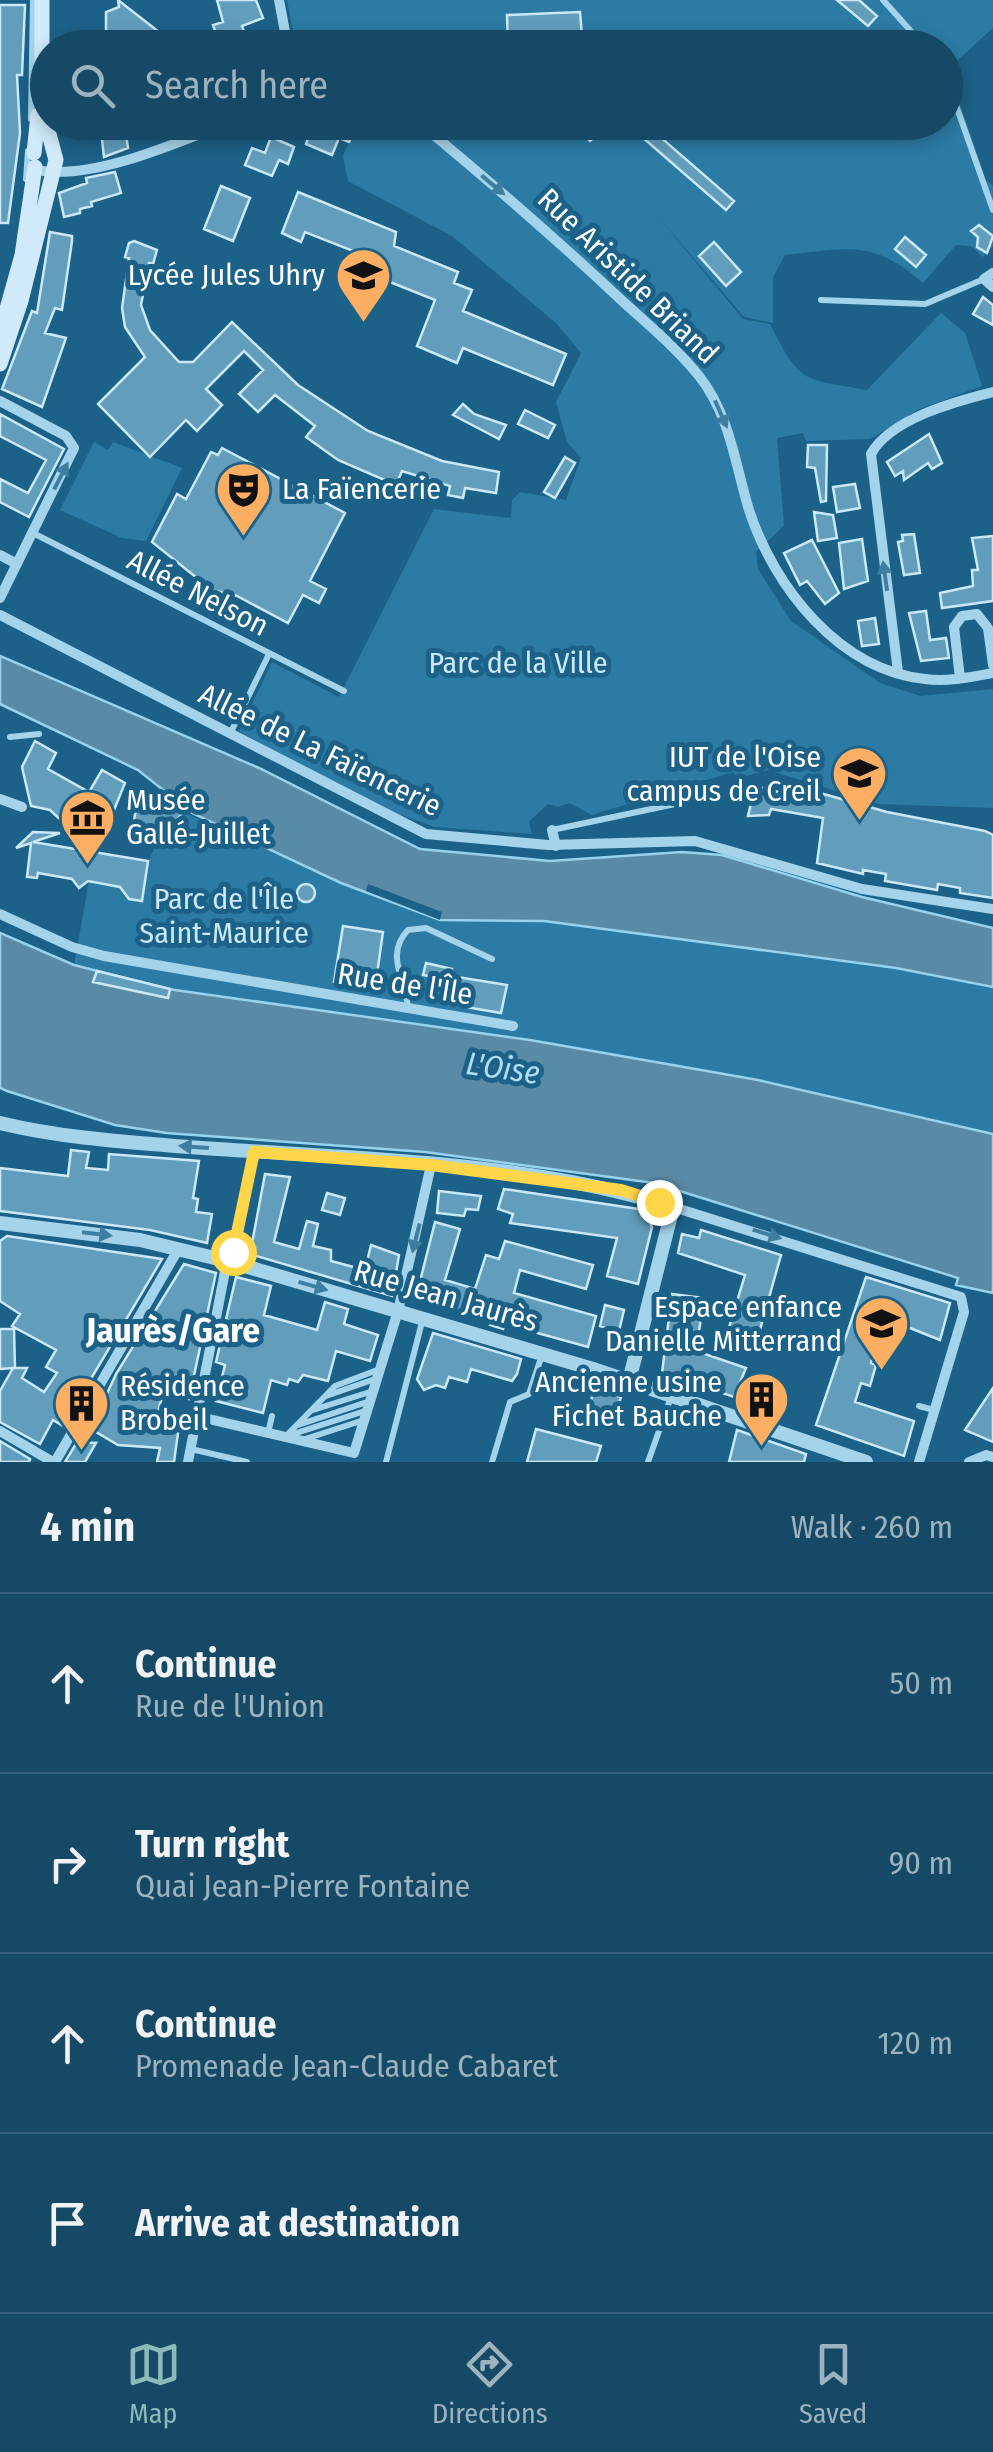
<!DOCTYPE html>
<html lang="en">
<head>
<meta charset="utf-8">
<style>
  :root { --surface:#154965; --page:#22536e; --text:#f1f3f6; --muted:#9db2bf; --line:#346179; --accent:#8bbbb9 }
  body { margin:0; font-family:"Fira Sans Condensed",sans-serif; background:var(--page); color:var(--text) }
  .stop { position:absolute; width:30px; height:30px; margin:-22px; border:8px solid #ffd54a; border-radius:50%; background:#fff }
  .stop.end { background:#ffd54a; border-color:#fff; box-shadow:0 2px 10px #0008 }
  .list { margin:0; padding:0; list-style:none }
  h2 { display:flex; justify-content:space-between; align-items:center; height:130px; margin:0; padding:0 40px; font-size:42px }
  h2 small { font-size:32px; font-weight:400; color:var(--muted) }
  .list li { display:grid; grid-template-columns:65px 1fr auto; gap:30px; align-items:center; box-sizing:border-box; height:180px; padding:0 40px; border-top:2px solid var(--line) }
  .list b { display:block; font-size:38px; white-space:nowrap }
  .list p { margin:0; font-size:32px; white-space:nowrap; color:var(--muted) }
  .list em { font-size:32px; font-style:normal; color:var(--muted) }
  .icon { flex:none; width:55px; height:55px; fill:none; stroke:currentColor; stroke-width:2; stroke-linecap:round; stroke-linejoin:round }
  .map { position:relative; flex:none; width:993px; height:1462px; overflow:hidden }
  .search { position:absolute; background:var(--surface); box-shadow:0 5px 15px #0003; left:30px; right:30px; top:30px; height:110px; display:flex; align-items:center; gap:25px; box-sizing:border-box; padding:0 35px; border-radius:55px; color:var(--muted); font-size:38px }
  .sheet { height:850px; background:var(--surface) }
  nav { display:flex; justify-content:space-around; align-items:center; box-sizing:border-box; height:140px; border-top:2px solid var(--line); background:var(--surface); font-size:28px; color:var(--muted) }
  nav a { display:grid; justify-items:center; gap:5px }
  nav .on { color:var(--accent) }
  .map>svg:first-child { display:block }
</style>
</head>
<body>
<div class="map">
<svg width="993" height="1462" viewBox="0 0 993 1462">
  <rect width="100%" height="100%" fill="#1c6187"/>
  <path fill="#2c7ba4" d="M287,0H993V28L948,69L986,180L993,186V246L983,257L971,246L956,245L923,283C873,239 847,248 785,255L773,277V323L744,317L659,218L743,319L770,324C801,385 802,378 867,390L941,313L965,333L982,386L919,409L870,439L806,441L803,433L777,438L784,526L756,552L758,569L791,621L880,683L921,696L993,689V808L879,804L768,770L739,778L733,772L592,815L569,803L558,807L548,804L529,822L532,834L435,827L396,813L310,773L239,731L272,662L339,697L434,509L511,518L512,500L520,492L566,500L581,458L567,442L556,402L581,353L556,323L452,236L348,181L343,156L357,123L946,122V48L296,47Z
    M94,442L108,450L113,442L182,468L146,541L122,538L60,510Z
    M170,807L440,920L544,921L896,968L993,987V1134L530,1040L168,989L74,965L89,881L122,887L128,899L141,901L149,861Z"/>
  <path fill="#5a8ba6" stroke="#97d2ee" stroke-width="2.5" d="M0,656L259,768L420,849L550,861L682,852L722,855L862,897L993,928V987L896,968L544,921L440,920L341,883L192,813L138,770L0,704Z
    M0,933L74,965L168,989L530,1040L758,1080L993,1134V1293L956,1285L958,1278L654,1183L425,1152L166,1133L115,1125L7,1091L0,1088Z"/>
  <path fill="#1c6187" d="M368,884L442,912L440,920L366,891Z"/>
  <path fill="#629dbc" stroke="#c9e9f9" stroke-width="2.5" d="M118,0L159,32L147,48H124L106,34V12L119,7Z
    M217,0H256L263,18L242,26L250,48H221L213,25L223,22Z
    M837,0H859L877,16L868,26Z
    M0,5H25L22,75H17L20,133L8,223H0Z
    M580,12L583,48H508L507,15Z
    M100,122H124L128,148L104,157Z
    M330,122L356,126L349,142L339,138L332,155L306,144L312,127L326,132Z
    M574,122H612L590,141Z
    M643,122L734,201L726,210L634,130Z
    M271,137L294,147L288,164L279,160L272,176L245,165L252,148L265,153Z
    M115,172L121,193L91,202L92,206L80,209V213L64,217L59,193L87,183L86,178Z
    M221,186L250,198L233,241L204,229Z
    M298,192L396,232L394,246L458,272L454,283L472,290L463,311L566,354L553,385L463,348L457,363L417,346L435,300L370,274L376,260L305,232L301,242L282,233Z
    M979,225L993,236L987,253L977,247L978,237L971,231Z
    M50,232L72,236V241L62,310L55,308L45,333L66,338L42,407L2,389L32,311L37,313Z
    M905,237L926,255L916,267L895,249Z
    M134,241L157,250L153,264L149,263L141,305L150,330L179,362H193L232,322L298,385L368,431L442,461L499,472L496,493L465,488L463,498L448,495L450,486L402,471L396,485L338,460L306,437L315,426L275,395L258,412L239,394L263,370L244,351L206,389L222,405L197,431L186,420L150,457L98,404L145,357L125,327L122,308L129,258L125,257L129,243Z
    M714,242L741,272L726,286L699,256Z
    M983,297L993,305V325L973,314Z
    M463,404L474,414L506,425L499,439L453,415Z
    M525,410L555,425L548,438L518,424Z
    M0,414L64,449L29,517L0,502V479L28,493L46,460L0,436Z
    M929,434L942,463L932,469L928,463L904,480L903,471L895,476L887,462Z
    M808,445H827L826,501L821,502L815,468L807,467Z
    M222,448L345,513L310,581L326,589L319,603L303,595L288,623L237,596L212,590L152,542L177,494L186,499L211,452L218,455Z
    M565,457L575,463L555,498L544,492Z
    M855,484L860,508L837,512L833,487Z
    M814,512L833,515L837,538L818,541Z
    M914,534L920,573L904,575L898,542L903,541L902,535Z
    M993,536V601L942,608L940,593L973,586L972,570H978L972,538Z
    M862,539L868,581L844,589L839,543Z
    M812,540L839,593L825,604L807,581L800,585L784,553Z
    M926,611L930,640L946,638L949,658L921,661L909,613Z
    M875,618L879,644L862,646L858,621Z
    M35,741L56,753L48,769L89,792L102,770L125,783L112,815L108,812L104,819L81,807L75,818L63,822L50,810L31,806L22,767Z
    M785,783L887,812L985,831L993,835V898L960,893V888L938,884L937,890L885,881L886,874L863,870V874L817,863L823,818L771,809L769,815L748,816L754,791L759,787L782,793Z
    M159,796L185,810L170,828L163,825L160,835L133,826L136,809L144,805L157,811Z
    M33,832L60,833L33,842L148,861L142,901L129,899L120,887L88,881L79,888L72,879L38,873L37,878L27,877L31,843L16,848Z
    M297 893a9 9 0 1 1 18 0a9 9 0 1 1-18 0Z
    M343,926L383,932L375,988L334,982Z
    M426,963L452,969L451,976L507,985L501,1013L448,1004L449,999L429,995L433,977L423,975Z
    M97,971L170,989L168,998L93,982Z
    M71,1150L89,1152L86,1168L108,1170L109,1154L199,1161L193,1198L198,1199L196,1212L212,1214L207,1243L150,1230L0,1211V1168L68,1176Z
    M265,1174L290,1177L274,1242L299,1249L307,1221L318,1224L313,1246L331,1250V1261L365,1270L371,1245L399,1255L392,1296L250,1254Z
    M504,1189L645,1210L652,1227L638,1284L607,1276L617,1238L510,1223L513,1214L498,1209Z
    M439,1191L481,1196L478,1210L466,1209L464,1216L437,1213Z
    M327,1193L345,1198L340,1215L322,1210Z
    M435,1222L460,1229L445,1280L475,1289L486,1255L499,1259L505,1241L593,1265L586,1289L520,1270L514,1293L596,1316L588,1347L505,1324L503,1329L490,1325L491,1320L416,1297Z
    M701,1230L781,1255L756,1344L727,1334L745,1275L678,1253L682,1234L699,1238Z
    M7,1236L162,1259L63,1426L53,1420L40,1444L0,1422V1391L13,1368L0,1369V1329H14L15,1368H27L22,1378L44,1392L57,1373L46,1367L56,1350L12,1326L20,1314L0,1301V1241Z
    M184,1264L216,1273L189,1399L163,1394L157,1415L163,1416L162,1422L179,1426L174,1462H157L160,1448L118,1445L86,1426L95,1411L98,1413L116,1374Z
    M236,1277L271,1286L264,1315L317,1330L325,1302L348,1309L344,1324L378,1335L370,1361L336,1351L328,1381L303,1375L298,1382L289,1379L287,1385L271,1380L263,1413L216,1401L225,1365L216,1362Z
    M866,1277L950,1303L940,1340L885,1318L871,1363L876,1365L870,1386L861,1383L855,1402L914,1421L904,1456L816,1425Z
    M672,1294L704,1298L696,1351L746,1368L734,1397L662,1373Z
    M605,1305L624,1310L619,1331L600,1326Z
    M433,1333L521,1359L517,1374L512,1381L471,1369L467,1382L449,1377L445,1388L436,1385L424,1390L417,1379Z
    M596,1382L609,1386L607,1393L621,1397L616,1413L605,1409L600,1424L586,1419Z
    M993,1388V1442L965,1430Z
    M536,1429L601,1446L596,1462H527Z
    M737,1430L806,1454L804,1462H729Z
    M0,1441L30,1459L29,1462H0Z
    M77,1442L96,1443L85,1462H65Z"/>
  <g fill="none" stroke-linecap="round" stroke-linejoin="round">
    <path stroke="#a4d4ec" stroke-width="6" d="M883,0L926,48
      M946,77L993,210
      M31,119L33,0
      M194,122L198,134
      M26,179L28,151
      M821,300L925,304L984,279
      M33,533L344,691
      M230,734L269,654
      M10,737L39,734
      M552,830L675,804
      M408,1008C406,980 384,955 408,930L426,928L492,959
      M326,1396L375,1379
      M919,1406L934,1410
      M313,1410L373,1391
      M298,1425L370,1401
      M268,1433L272,1416
      M286,1436L335,1386L380,1369
      M287,1436L365,1411
      M302,1440L364,1420
      M191,1449L247,1462
      M386,1462L423,1318
      M492,1462L510,1402L529,1394L542,1355
      M648,1462L671,1397"/>
    <path stroke="#a4d4ec" stroke-width="10" d="M279,0L288,48
      M418,122C487,179 553,236 618,297C645,322 676,347 699,376C730,415 735,464 749,510C774,587 839,670 925,679C948,682 971,677 993,673
      M43,171C99,178 178,142 230,122
      M993,273L984,279L993,287
      M0,401L66,436L74,448L0,598
      M0,555L17,564
      M0,615L426,834L548,845L695,841L862,889L993,909
      M898,672L871,454C890,419 956,401 993,392
      M960,678L954,627L962,616L977,614L988,628L993,665
      M0,799L22,807
      M552,830L556,846
      M0,914L72,947L104,956L513,1026
      M673,1207L961,1297L964,1312L919,1462
      M231,1262L254,1151
      M196,1416L354,1453L398,1311L431,1165
      M0,1431L53,1462
      M55,1462L179,1248
      M188,1462L227,1261
      M969,1462L986,1455L993,1457"/>
    <path stroke="#a4d4ec" stroke-width="14" d="M0,1123C62,1138 126,1142 189,1147C347,1159 522,1159 673,1207L629,1381
      M0,1223L140,1240L231,1262L593,1369L866,1462"/>
    <path stroke="#d0eaf9" stroke-width="15" d="M34,153L38,115
      M0,334L22,255L35,167
      M0,364L21,301L56,160L42,108V0"/>
  </g>
  <defs><path id="oneway-solid" d="M-6-.8H1V-3.2L6.5 0L1 3.2V.8H-6Z" transform="scale(2.5)"/></defs>
  <g fill="#3e7ea0">
    <use href="#oneway-solid" transform="translate(493 185) rotate(40)"/>
    <use href="#oneway-solid" transform="translate(721 414) rotate(66)"/>
    <use href="#oneway-solid" transform="translate(61 476) rotate(-63)"/>
    <use href="#oneway-solid" transform="translate(885 576) rotate(-98)"/>
    <use href="#oneway-solid" transform="translate(194 1147) rotate(-176)"/>
    <use href="#oneway-solid" transform="translate(97 1234) rotate(7)"/>
    <use href="#oneway-solid" transform="translate(767 1234) rotate(17)"/>
    <use href="#oneway-solid" transform="translate(416 1238) rotate(104)"/>
    <use href="#oneway-solid" transform="translate(313 1286) rotate(16)"/>
  </g>
  <g fill="none" stroke-linecap="round" stroke-linejoin="round">
    <path stroke="#ffd54a" stroke-width="12" d="M233,1252L254,1152L431,1165L621,1190L659,1202"/>
  </g>
  <defs>
    <symbol id="school-pin" viewBox="-11 -11 22 30"><path d="M0 17L-7.5 6A9.5 9.5 0 1 1 7.5 6Z" fill="#fcaf62" stroke="#1c6187"/><path d="M0-5L7-2L0 1L-7-2ZM-4 1L0 2.5L4 1V4Q0 6-4 4Z" fill="#111"/></symbol>
    <symbol id="theatre-pin" viewBox="-11 -11 22 30"><path d="M0 17L-7.5 6A9.5 9.5 0 1 1 7.5 6Z" fill="#fcaf62" stroke="#1c6187"/><path d="M-5-5.5Q0-4 5-5.5V0Q5 5 0 6Q-5 5-5 0ZM-3.3-2.5H-1v1.5H-3.3ZM1-2.5H3.3v1.5H1ZM-2.8 1Q0 5.5 2.8 1Z" fill="#111"/></symbol>
    <symbol id="university-pin" viewBox="-11 -11 22 30"><path d="M0 17L-7.5 6A9.5 9.5 0 1 1 7.5 6Z" fill="#fcaf62" stroke="#1c6187"/><path d="M0-5L7-2L0 1L-7-2ZM-4 1L0 2.5L4 1V4Q0 6-4 4Z" fill="#111"/></symbol>
    <symbol id="museum-pin" viewBox="-11 -11 22 30"><path d="M0 17L-7.5 6A9.5 9.5 0 1 1 7.5 6Z" fill="#fcaf62" stroke="#1c6187"/><path d="M0-6L6-3V-2H-6V-3ZM-5-1h2V3h-2ZM-1-1h2V3h-2ZM3-1h2V3H3ZM-6 4H6V6H-6Z" fill="#111"/></symbol>
    <symbol id="building-pin" viewBox="-11 -11 22 30"><path d="M0 17L-7.5 6A9.5 9.5 0 1 1 7.5 6Z" fill="#fcaf62" stroke="#1c6187"/><path d="M-4-6H4V6H1V3H-1V6H-4ZM-2.5-4.3h1.7v1.8h-1.7ZM.8-4.3h1.7v1.8H.8ZM-2.5-1h1.7V.8h-1.7ZM.8-1h1.7V.8H.8Z" fill="#111"/></symbol>
  </defs>
  <g fill-rule="evenodd">
    <use href="#school-pin" x="332" y="244" width="63" height="86"/>
    <use href="#theatre-pin" x="212" y="458" width="63" height="86"/>
    <use href="#university-pin" x="828" y="742" width="63" height="86"/>
    <use href="#museum-pin" x="56" y="786" width="63" height="86"/>
    <use href="#school-pin" x="850" y="1292" width="63" height="86"/>
    <use href="#building-pin" x="730" y="1368" width="63" height="86"/>
    <use href="#building-pin" x="50" y="1372" width="63" height="86"/>
  </g>
  <g text-anchor="middle" stroke-width="10" stroke-linejoin="round" paint-order="stroke">
    <g font-size="30" fill="#fff" stroke="#1c6187" text-anchor="end">
      <text x="325" y="285">Lycée Jules Uhry</text>
      <text x="282" y="499" text-anchor="start">La Faïencerie</text>
      <text x="821" y="767">IUT de l'Oise<tspan x="821" dy="34">campus de Creil</tspan></text>
      <text x="126" y="810" text-anchor="start">Musée<tspan x="126" dy="34">Gallé-Juillet</tspan></text>
      <text x="842" y="1317">Espace enfance<tspan x="842" dy="34">Danielle Mitterrand</tspan></text>
      <text x="722" y="1392">Ancienne usine<tspan x="722" dy="34">Fichet Bauche</tspan></text>
      <text x="120" y="1396" text-anchor="start">Résidence<tspan x="120" dy="34">Brobeil</tspan></text>
    </g>
    <g font-size="30" fill="#fff" stroke="#1c6187">
      <text transform="translate(628 276) rotate(44)" y="10">Rue Aristide Briand</text>
      <text transform="translate(198 593) rotate(27)" y="10">Allée Nelson</text>
      <text transform="translate(320 750) rotate(26)" y="10">Allée de La Faïencerie</text>
      <text transform="translate(405 984) rotate(9)" y="10">Rue de l'Île</text>
      <text transform="translate(446 1296) rotate(16)" y="10">Rue Jean Jaurès</text>
    </g>
    <g font-size="30" fill="#c9e9f9" stroke="#1c6187">
      <text x="518" y="673">Parc de la Ville</text>
      <text x="224" y="909">Parc de l'Île<tspan x="224" dy="34">Saint-Maurice</tspan></text>
    </g>
    <g font-size="32" font-style="italic" fill="#b0ddf3" stroke="#1c6187">
      <text transform="translate(503 1068) rotate(8)" y="11">L'Oise</text>
    </g>
    <g font-size="35" font-weight="bold" fill="#fff" stroke="#1c6187">
      <text x="173" y="1342">Jaurès/Gare</text>
    </g>
  </g>
</svg>
<div class="stop" style="left:233px;top:1252px"></div>
<div class="stop end" style="left:659px;top:1202px"></div>
<div class="search"><svg class="icon" aria-label="search" viewBox="0 0 24 24"><circle cx="10" cy="10" r="6"/><path d="M15 15l6 6"/></svg>Search here</div>
</div>
<section class="sheet">
<h2>4 min<small>Walk · 260 m</small></h2>
<ul class="list">
<li><svg class="icon" aria-label="ahead" viewBox="0 0 24 24"><path d="M12 20V5M6 11l6-6 6 6"/></svg><div><b>Continue</b><p>Rue de l'Union</p></div><em>50 m</em></li>
<li><svg class="icon" aria-label="right" viewBox="0 0 24 24"><path d="M7 20v-9h11M14 6l5 5-5 5"/></svg><div><b>Turn right</b><p>Quai Jean-Pierre Fontaine</p></div><em>90 m</em></li>
<li><svg class="icon" aria-label="ahead" viewBox="0 0 24 24"><path d="M12 20V5M6 11l6-6 6 6"/></svg><div><b>Continue</b><p>Promenade Jean-Claude Cabaret</p></div><em>120 m</em></li>
<li><svg class="icon" aria-label="arrive" viewBox="0 0 24 24"><path d="M6 21V4h12l-3 4 3 4H6"/></svg><div><b>Arrive at destination</b></div></li>
</ul>
</section>
<nav>
<a class="on"><svg class="icon" aria-label="map" viewBox="0 0 24 24"><path d="M3 6l6-2 6 2 6-2v14l-6 2-6-2-6 2zM9 4v14M15 6v14"/></svg>Map</a>
<a><svg class="icon" aria-label="directions" viewBox="0 0 24 24"><path d="M12 3l9 9-9 9-9-9zM9 14v-3h6M13 9l2 2-2 2"/></svg>Directions</a>
<a><svg class="icon" aria-label="saved" viewBox="0 0 24 24"><path d="M7 4h10v16l-5-4-5 4z"/></svg>Saved</a>
</nav>
</body>
</html>
